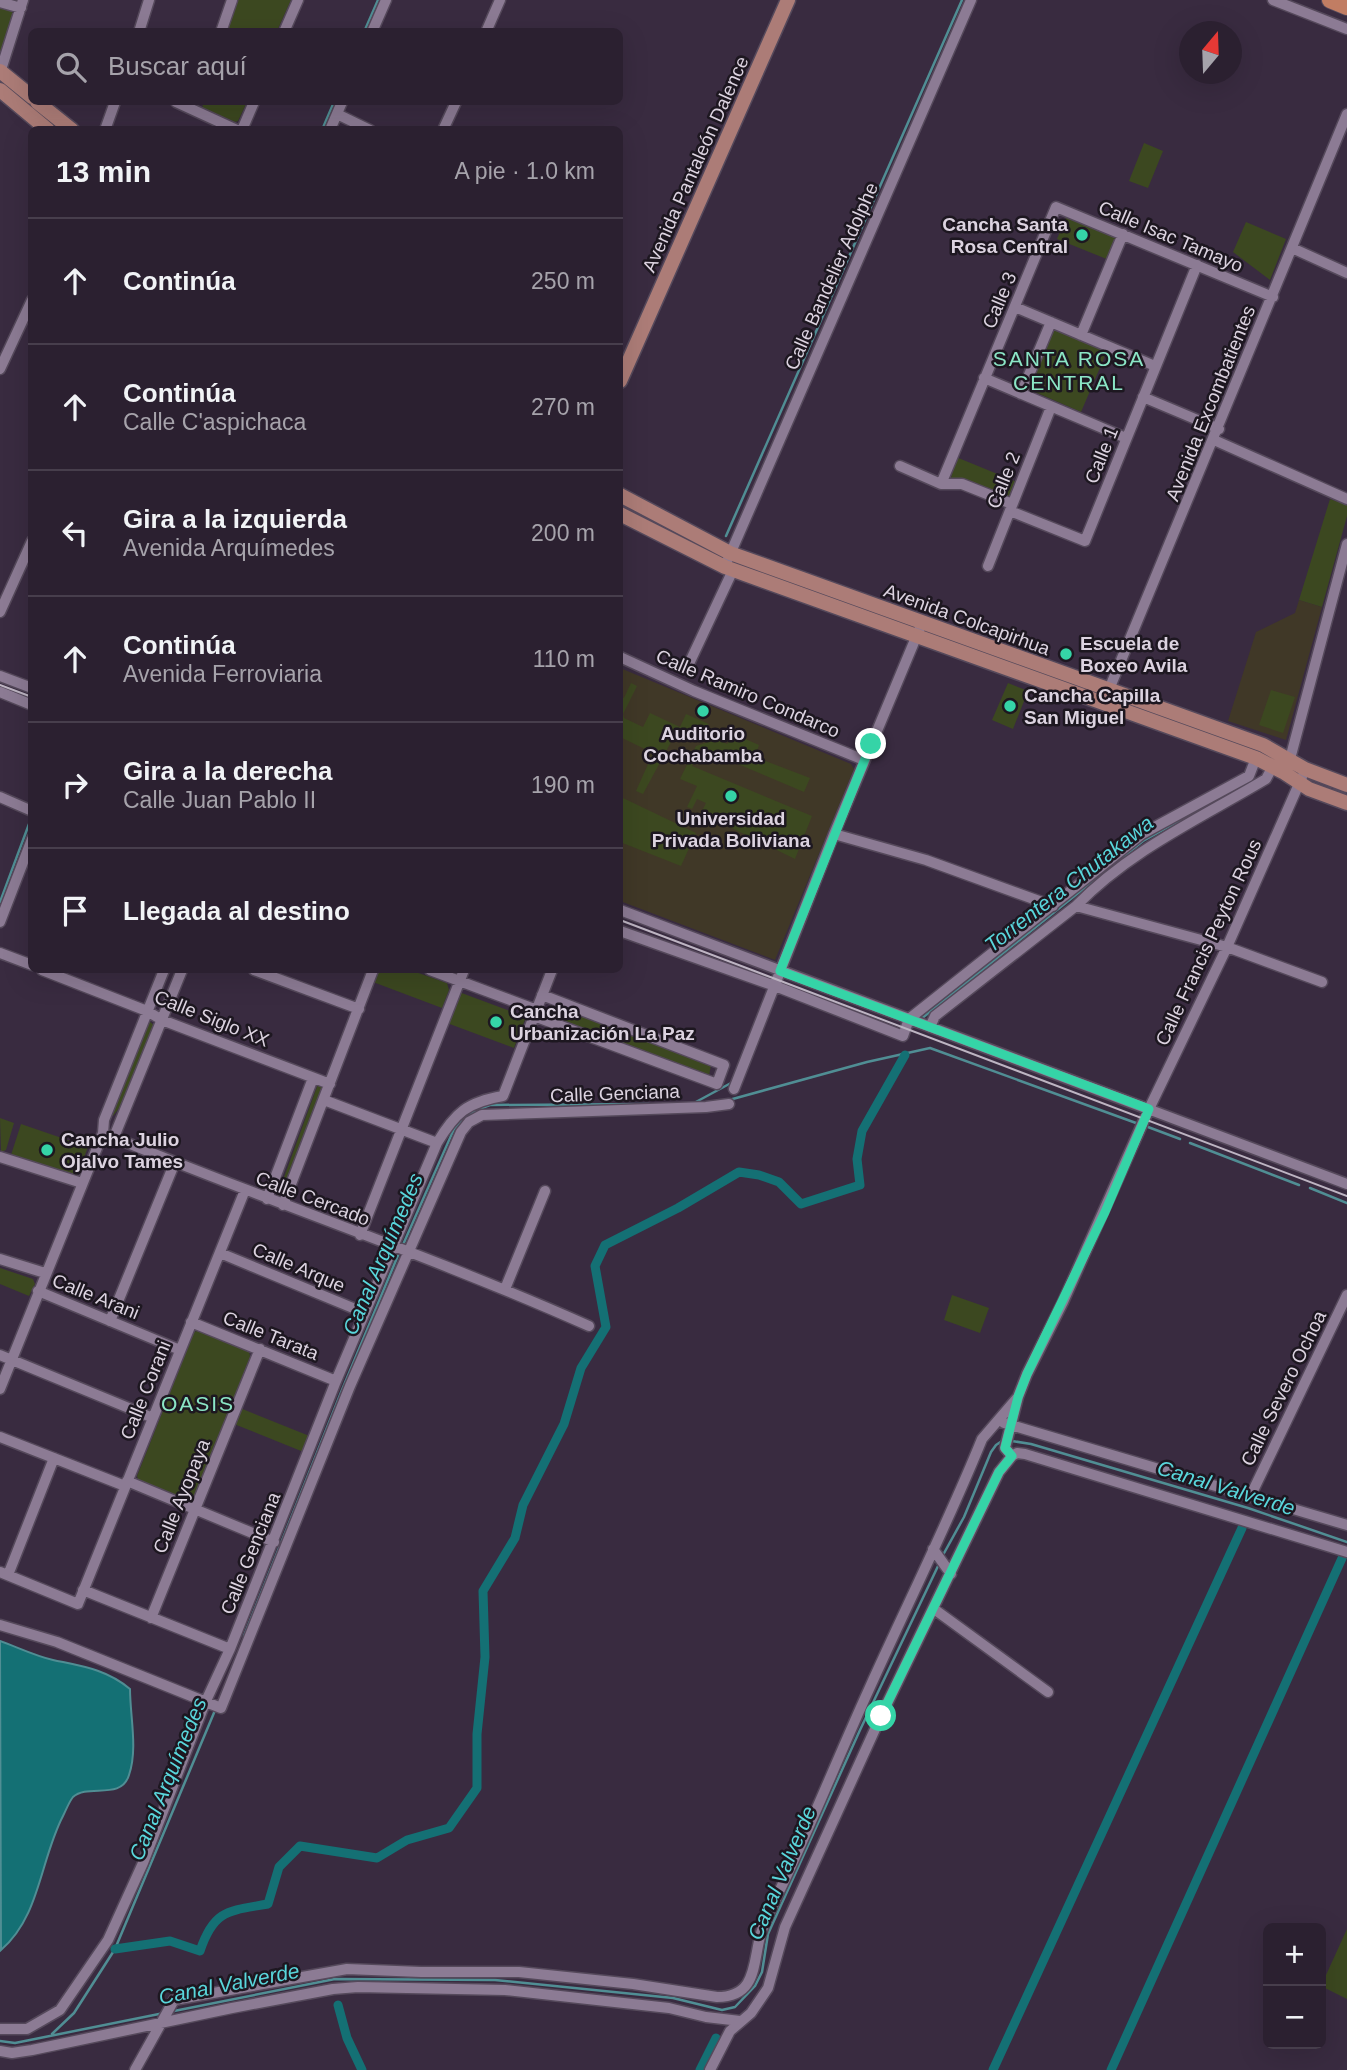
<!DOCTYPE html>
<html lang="es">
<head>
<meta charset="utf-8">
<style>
  :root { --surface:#2b2030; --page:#372d3c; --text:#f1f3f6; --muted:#a6a3ab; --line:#473e4c }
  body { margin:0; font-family:Helvetica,sans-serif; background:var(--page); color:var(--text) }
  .controls { position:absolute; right:21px; bottom:21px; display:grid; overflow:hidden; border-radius:10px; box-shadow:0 7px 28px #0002 }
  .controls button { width:63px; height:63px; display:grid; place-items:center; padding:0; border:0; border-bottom:2px solid var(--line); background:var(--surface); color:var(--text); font:35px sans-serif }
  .compass { position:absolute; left:1179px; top:21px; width:63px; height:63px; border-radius:50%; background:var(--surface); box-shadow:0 7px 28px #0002; rotate:19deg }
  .stop { position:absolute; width:21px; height:21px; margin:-16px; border:5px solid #35d4a7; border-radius:50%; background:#fff }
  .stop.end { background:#35d4a7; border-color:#fff; box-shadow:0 2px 7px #0008 }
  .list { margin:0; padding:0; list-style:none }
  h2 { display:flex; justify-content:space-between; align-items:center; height:91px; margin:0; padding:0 28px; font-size:30px }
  h2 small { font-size:23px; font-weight:400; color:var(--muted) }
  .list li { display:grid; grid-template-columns:46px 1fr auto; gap:21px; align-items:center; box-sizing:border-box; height:126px; padding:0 28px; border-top:2px solid var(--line) }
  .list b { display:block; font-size:26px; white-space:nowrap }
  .list p { margin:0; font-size:23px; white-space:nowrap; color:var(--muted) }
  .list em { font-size:23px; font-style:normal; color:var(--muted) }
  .icon { flex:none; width:38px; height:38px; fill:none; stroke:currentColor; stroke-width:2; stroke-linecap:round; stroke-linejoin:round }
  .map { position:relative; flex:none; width:1347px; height:2070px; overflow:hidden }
  .search { position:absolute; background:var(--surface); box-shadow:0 7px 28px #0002; left:28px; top:28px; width:595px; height:77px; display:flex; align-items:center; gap:18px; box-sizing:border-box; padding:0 24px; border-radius:10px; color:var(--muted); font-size:26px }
  .panel { position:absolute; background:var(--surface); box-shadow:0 7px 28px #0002; left:28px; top:126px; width:595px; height:847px; border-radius:10px }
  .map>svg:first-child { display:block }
</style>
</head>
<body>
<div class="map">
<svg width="1347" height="2070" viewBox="0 0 1347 2070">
  <rect width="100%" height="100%" fill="#392b40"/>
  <path fill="#403827" d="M1299,600L1322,607L1286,740L1228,721L1256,632L1295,613Z
    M620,668L851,764L854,769L775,960L620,901Z"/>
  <path fill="#3c4820" d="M236,0H291L277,31L226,32Z
    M0,6L12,11L13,14L0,55Z
    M202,102H247L238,121L235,122L203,108Z
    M1144,143L1163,151L1148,188L1129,181Z
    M1067,215L1118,237L1109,260L1057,239Z
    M1246,222L1286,239L1270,280L1233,252Z
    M1055,326L1108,349L1081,412L1028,389Z
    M956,457L1017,482L1010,499L966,480L951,478Z
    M1330,499L1347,505V516L1322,607L1299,600Z
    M631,683L637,686L623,714L624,718L643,727L650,713L680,727L686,714L709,724L699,729L703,739L694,740L677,731L643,794L636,791L653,753L620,737V697L624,698Z
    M1008,683L1028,691L1013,729L992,720Z
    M1271,690L1295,697L1283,733L1259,725Z
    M734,734L759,745L755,757L810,778L804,792L700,748L692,766L812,816L795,859L701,813L706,803L697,799L692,809L687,807L697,786L680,779L696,746L717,739L727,744Z
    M623,798L696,833L681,866L620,842V799Z
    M377,970H410L447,983L449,990L442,1008L373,982Z
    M459,992L526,1017L514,1048L447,1023Z
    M555,1005L711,1065L709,1076L547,1016L549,1006Z
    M149,1021L155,1026L123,1103L113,1116L110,1114Z
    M318,1084L323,1086L281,1200L276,1199Z
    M0,1118L14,1123L6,1150L1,1152Z
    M21,1124L88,1147L78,1174L74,1176L11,1155Z
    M0,1268L33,1279L35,1284L29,1296L0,1284Z
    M952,1295L989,1308L980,1333L944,1320Z
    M200,1330L249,1350L250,1357L195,1498L185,1501L139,1482L137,1476L194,1332Z
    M240,1408L312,1437L306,1453L234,1424Z
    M1347,1929V1999L1321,1986Z"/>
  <path fill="#147074" stroke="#508e94" stroke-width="2" d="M0,1641C17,1647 35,1656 53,1660C81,1666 106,1669 130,1689C130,1716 138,1749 129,1775C121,1801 88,1783 73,1797C69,1802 66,1810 63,1816C40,1860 40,1917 1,1950Z"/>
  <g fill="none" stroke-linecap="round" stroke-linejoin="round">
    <path stroke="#508e94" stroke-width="2.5" d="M364,32L378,0
      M322,130L334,102
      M726,536L962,0
      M0,902L29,824
      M921,1019L1143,841L1249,782
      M729,1100L867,1062L930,1048L1136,1123
      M694,1103L731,1083
      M1148,1127L1180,1139
      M1190,1143L1299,1185
      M1310,1188L1347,1203
      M402,1247L454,1129C465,1117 474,1110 490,1105L649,1104
      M1012,1441L1031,1444L1248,1508L1347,1542
      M943,1555L964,1517L991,1452L996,1445L1002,1441
      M244,1636L342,1390L399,1253
      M174,2011L335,1979L495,1980L673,1998L722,2010L735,2007L755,1986L762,1972L768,1934L860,1730L939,1564
      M52,2034L74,2013L115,1949L216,1708
      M0,2041L15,2043L164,2013"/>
    <path stroke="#147074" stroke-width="9" d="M115,1949L170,1941L200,1951C214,1909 229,1911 268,1904L279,1867L300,1846L377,1858L407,1840L449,1828L477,1788V1734L485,1657L483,1591L515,1538L523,1505L564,1424L581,1368L606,1327L595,1266L605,1245L678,1208L739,1172L759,1175L779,1182L801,1204L860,1185L857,1159L862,1131L905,1055
      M338,2005L347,2038L362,2070
      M700,2070L716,2038
      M993,2070L1242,1528
      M1111,2070L1343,1556"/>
    <defs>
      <path id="minor" d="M1273,0L1347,29
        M0,2L21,8
        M139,32L149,0
        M221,32L232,0
        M284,32L298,0
        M372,32L386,0
        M486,32L500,0
        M0,73L23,0
        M176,102L237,130
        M337,114L370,130
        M105,130L115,102
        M242,130L254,102
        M330,130L342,102
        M443,130L456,102
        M1292,248L1347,273
        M1015,307L1155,366
        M1081,335L1123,234
        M0,369L32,300
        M984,378L1126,438
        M1021,394L1051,322
        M1143,397L1219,429
        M1214,440L1347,499
        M900,466L941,484H962L1012,504
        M941,484L1056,207L1273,297
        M1010,511L1085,541L1197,265
        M728,559L971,0
        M988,566L1051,407
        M0,612L32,541
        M620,657L694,691L864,760
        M687,668L733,570
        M0,676L32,688
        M0,692L32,705
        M1103,704L1347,114
        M1290,759L1347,544
        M0,797L32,811
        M834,834L926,860L1053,906
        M1076,906L1227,947L1322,982
        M620,910L1347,1184
        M0,922L32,839
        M620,931L775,986L903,1036L909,1019L1142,834L1249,776L1256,758
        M0,953L32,965
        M42,970L147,1011L162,1020L330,1084
        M254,970L359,1009
        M430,970L537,1010
        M534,1016L717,1084L724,1065L542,995
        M930,1027L935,1016L1076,906C1130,850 1201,818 1266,779L1273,766
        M734,1089L834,834L922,623
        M324,1100L437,1143
        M103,1133C264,1200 430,1255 589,1326
        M114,1137L182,970
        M0,1157L82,1183
        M267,1199L313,1078
        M283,1205L373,970
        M360,1235L464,970
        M220,1253L365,1313
        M0,1259L45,1273
        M505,1289L545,1191
        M38,1291L180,1350
        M110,1321L175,1162
        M191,1322L336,1381
        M0,1355L153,1418
        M0,1389L103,1133L104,1120L164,970
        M1004,1423L1347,1525
        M0,1437L125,1486
        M1012,1456L1005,1448L1018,1397L1027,1374L1063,1302L1149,1109L1227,947L1302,777
        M1012,1456L1017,1453L1025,1454L1347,1552
        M127,1481L274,1542
        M1250,1497L1347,1295
        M933,1549L951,1574
        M0,1572L78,1604L245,1190
        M8,1575L54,1458
        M83,1590L230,1649
        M934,1609L1048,1692
        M151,1618L260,1349
        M0,1625L57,1642L221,1708L350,1386L461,1132L469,1122L482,1115L706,1107L729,1104
        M0,2029H27L60,2010L108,1940L143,1863L205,1703L230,1649L336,1381L437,1143C455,1113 467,1102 503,1096L552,970
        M0,2051L12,2053L32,2050L232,2008L333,1989L358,1987L505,1990L669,2008L706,2017L740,2021
        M135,2070L174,2000L347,1969L421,1972H519L633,1984L717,1997C754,1997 753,1969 759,1941C762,1925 770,1911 777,1896C810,1828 838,1757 870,1687C907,1605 948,1523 982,1439L1018,1397
        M710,2070L730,2031L751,2013L768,1988L785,1927L881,1716L999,1472L1012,1456"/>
      <path id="major" d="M0,71L32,97
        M0,90L48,130
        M37,102L72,130
        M620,381L788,0
        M620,495L730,553L1263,745L1305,769L1347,785
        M620,514L725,567L1256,758L1283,772L1309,789L1347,803"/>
      <path id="highway" d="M1330,0L1347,7"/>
    </defs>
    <use href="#minor" stroke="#55495b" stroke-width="13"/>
    <use href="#major" stroke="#55495b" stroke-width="17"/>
    <use href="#highway" stroke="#55495b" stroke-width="18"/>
    <use href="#minor" stroke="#8c7b94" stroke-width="10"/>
    <use href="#major" stroke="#ac7c77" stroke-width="14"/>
    <use href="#highway" stroke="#c17d63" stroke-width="16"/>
    <path stroke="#bdb4c2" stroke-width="2" d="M0,685L32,697
      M620,920L1347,1196"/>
  </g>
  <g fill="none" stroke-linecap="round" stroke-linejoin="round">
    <path stroke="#35d4a7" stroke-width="9" d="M871,744L780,971L1149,1109L1105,1212L1027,1374L1018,1397L1005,1448L1012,1456L999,1472L881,1716"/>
  </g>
  <g fill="#35d4a7" stroke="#1d1720" stroke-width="2.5">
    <circle cx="1082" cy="235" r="7"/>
    <circle cx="1066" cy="654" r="7"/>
    <circle cx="1010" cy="706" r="7"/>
    <circle cx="703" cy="711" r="7"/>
    <circle cx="731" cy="796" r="7"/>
    <circle cx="496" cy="1022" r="7"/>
    <circle cx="47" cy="1150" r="7"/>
  </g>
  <g text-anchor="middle" stroke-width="5" stroke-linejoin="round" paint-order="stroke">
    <g font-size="19" fill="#dcd3e0" stroke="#1d1720">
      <text transform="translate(695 164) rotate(-66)" y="7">Avenida Pantaleón Dalence</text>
      <text transform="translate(1171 236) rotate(23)" y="7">Calle Isac Tamayo</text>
      <text transform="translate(831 276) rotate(-66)" y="7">Calle Bandelier Adolphe</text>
      <text transform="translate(999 300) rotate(-67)" y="7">Calle 3</text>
      <text transform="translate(1210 403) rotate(-68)" y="7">Avenida Excombatientes</text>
      <text transform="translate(1101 455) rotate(-68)" y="7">Calle 1</text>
      <text transform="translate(1003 480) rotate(-68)" y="7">Calle 2</text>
      <text transform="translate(967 619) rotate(20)" y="7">Avenida Colcapirhua</text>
      <text transform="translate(748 693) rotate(23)" y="7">Calle Ramiro Condarco</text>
      <text transform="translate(1208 942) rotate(-65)" y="7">Calle Francis Peyton Rous</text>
      <text transform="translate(212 1018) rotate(22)" y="7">Calle Siglo XX</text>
      <text transform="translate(615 1093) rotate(-2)" y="7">Calle Genciana</text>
      <text transform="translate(313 1198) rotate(21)" y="7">Calle Cercado</text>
      <text transform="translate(299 1267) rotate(23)" y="7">Calle Arque</text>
      <text transform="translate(96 1296) rotate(22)" y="7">Calle Arani</text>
      <text transform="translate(271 1335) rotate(22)" y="7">Calle Tarata</text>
      <text transform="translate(1283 1388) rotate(-64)" y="7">Calle Severo Ochoa</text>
      <text transform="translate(145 1390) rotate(-68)" y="7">Calle Corani</text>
      <text transform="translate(181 1496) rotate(-68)" y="7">Calle Ayopaya</text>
      <text transform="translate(250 1553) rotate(-68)" y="7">Calle Genciana</text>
    </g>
    <g font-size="19" font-weight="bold" fill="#dcd3e0" stroke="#1d1720" text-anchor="start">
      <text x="1068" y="231" text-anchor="end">Cancha Santa<tspan x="1068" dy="22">Rosa Central</tspan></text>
      <text x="1080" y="650">Escuela de<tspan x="1080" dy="22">Boxeo Avila</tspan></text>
      <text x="1024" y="702">Cancha Capilla<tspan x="1024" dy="22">San Miguel</tspan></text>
      <text x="703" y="740" text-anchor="middle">Auditorio<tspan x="703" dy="22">Cochabamba</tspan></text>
      <text x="731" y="825" text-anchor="middle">Universidad<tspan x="731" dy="22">Privada Boliviana</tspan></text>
      <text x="510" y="1018">Cancha<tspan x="510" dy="22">Urbanización La Paz</tspan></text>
      <text x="61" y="1146">Cancha Julio<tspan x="61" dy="22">Ojalvo Tames</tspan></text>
    </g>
    <g font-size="21" letter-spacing="2" fill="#8be6c6" stroke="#1d1720">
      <text x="1069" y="366">SANTA ROSA<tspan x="1069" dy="24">CENTRAL</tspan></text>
      <text x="198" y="1411">OASIS</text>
    </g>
    <g font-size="21" font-style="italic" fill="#59d6db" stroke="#1d1720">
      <text transform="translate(1069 884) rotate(-38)" y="7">Torrentera Chutakawa</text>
      <text transform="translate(383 1254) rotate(-67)" y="7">Canal Arquímedes</text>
      <text transform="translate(1226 1488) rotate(17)" y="7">Canal Valverde</text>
      <text transform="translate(168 1779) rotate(-68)" y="7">Canal Arquímedes</text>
      <text transform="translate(782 1873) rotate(-67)" y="7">Canal Valverde</text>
      <text transform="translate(229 1984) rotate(-11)" y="7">Canal Valverde</text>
    </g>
  </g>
</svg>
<div class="controls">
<button>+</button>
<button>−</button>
</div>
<svg class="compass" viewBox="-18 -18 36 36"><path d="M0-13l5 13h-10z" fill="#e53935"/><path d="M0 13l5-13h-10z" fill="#a6a3ab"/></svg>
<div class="stop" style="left:881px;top:1716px"></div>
<div class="stop end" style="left:871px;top:744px"></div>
<div class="search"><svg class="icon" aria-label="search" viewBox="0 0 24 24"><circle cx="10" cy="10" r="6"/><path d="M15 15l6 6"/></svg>Buscar aquí</div>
<section class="panel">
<h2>13 min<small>A pie · 1.0 km</small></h2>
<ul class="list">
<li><svg class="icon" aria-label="ahead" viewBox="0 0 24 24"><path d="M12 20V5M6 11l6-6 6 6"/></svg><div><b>Continúa</b></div><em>250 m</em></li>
<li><svg class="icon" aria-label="ahead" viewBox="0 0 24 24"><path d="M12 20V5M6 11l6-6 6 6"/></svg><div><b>Continúa</b><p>Calle C'aspichaca</p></div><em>270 m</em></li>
<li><svg class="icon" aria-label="left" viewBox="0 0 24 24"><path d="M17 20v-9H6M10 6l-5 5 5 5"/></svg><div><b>Gira a la izquierda</b><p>Avenida Arquímedes</p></div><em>200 m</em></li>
<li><svg class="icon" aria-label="ahead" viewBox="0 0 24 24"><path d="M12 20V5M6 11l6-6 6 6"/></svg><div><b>Continúa</b><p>Avenida Ferroviaria</p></div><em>110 m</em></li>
<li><svg class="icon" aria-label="right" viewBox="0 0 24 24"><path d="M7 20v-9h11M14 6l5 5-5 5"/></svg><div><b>Gira a la derecha</b><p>Calle Juan Pablo II</p></div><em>190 m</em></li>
<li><svg class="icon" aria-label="arrive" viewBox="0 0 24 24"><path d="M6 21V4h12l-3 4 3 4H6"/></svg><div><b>Llegada al destino</b></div></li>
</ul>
</section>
</div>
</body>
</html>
